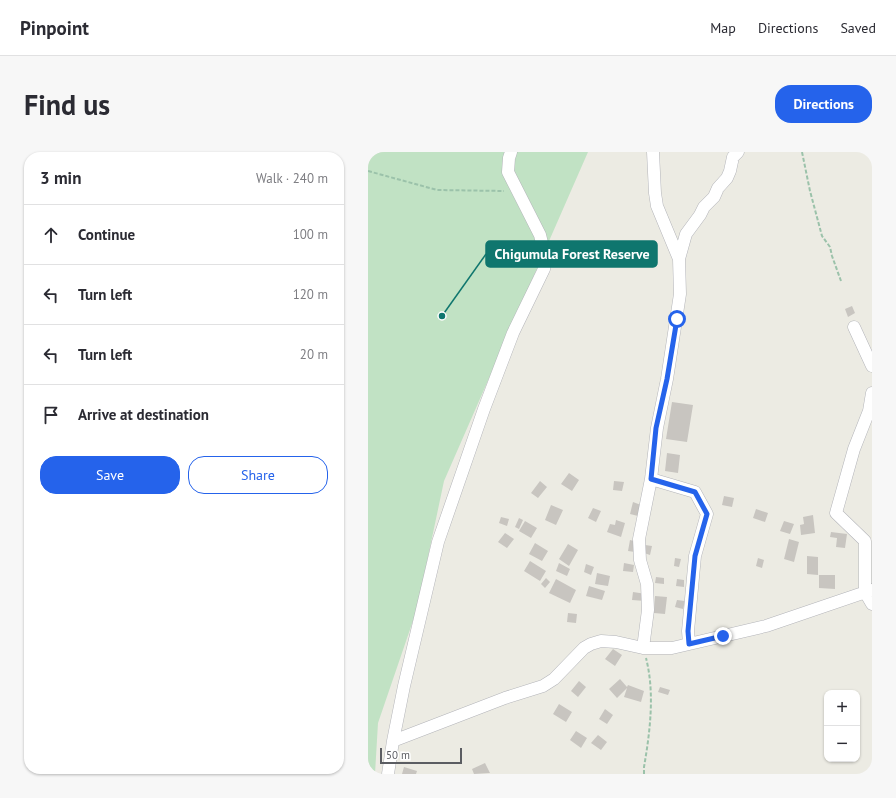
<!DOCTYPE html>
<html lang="en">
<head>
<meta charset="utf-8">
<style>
  :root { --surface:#fff; --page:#f7f7f7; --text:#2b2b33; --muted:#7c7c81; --line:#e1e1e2; --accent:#2563eb }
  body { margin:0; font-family:"PT Sans",sans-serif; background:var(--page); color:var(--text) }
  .controls { position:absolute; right:12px; bottom:12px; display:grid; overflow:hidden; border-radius:8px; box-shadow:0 1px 3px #0004 }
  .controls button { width:36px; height:36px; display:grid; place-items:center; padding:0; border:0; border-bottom:1px solid var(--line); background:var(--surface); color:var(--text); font:20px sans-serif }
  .scale { position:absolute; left:12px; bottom:10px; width:82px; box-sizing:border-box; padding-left:4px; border:2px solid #5b5d62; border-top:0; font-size:11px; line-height:14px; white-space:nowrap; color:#5b5d62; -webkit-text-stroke:3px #fff; paint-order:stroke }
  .stop { position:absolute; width:12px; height:12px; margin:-9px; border:3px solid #2563eb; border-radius:50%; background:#fff }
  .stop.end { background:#2563eb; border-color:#fff; box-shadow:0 1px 4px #0008 }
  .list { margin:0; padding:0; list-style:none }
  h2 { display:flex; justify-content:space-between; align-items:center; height:52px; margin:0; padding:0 16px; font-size:17px }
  h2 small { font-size:13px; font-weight:400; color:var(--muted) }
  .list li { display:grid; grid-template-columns:26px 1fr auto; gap:12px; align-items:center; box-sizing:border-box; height:60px; padding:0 16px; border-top:1px solid var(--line) }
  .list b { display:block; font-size:15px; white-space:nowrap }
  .list em { font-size:13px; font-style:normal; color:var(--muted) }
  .actions { display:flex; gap:8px; padding:12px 16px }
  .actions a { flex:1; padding:9px 0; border:1px solid var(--accent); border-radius:16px; text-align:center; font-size:14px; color:var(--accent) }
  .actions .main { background:var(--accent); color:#fff }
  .icon { flex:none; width:22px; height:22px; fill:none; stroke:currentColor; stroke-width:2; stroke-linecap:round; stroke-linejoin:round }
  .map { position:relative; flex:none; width:504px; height:622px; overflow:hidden; border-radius:16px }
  header { display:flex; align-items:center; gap:24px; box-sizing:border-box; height:56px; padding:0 20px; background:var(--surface); border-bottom:1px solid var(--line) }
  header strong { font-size:19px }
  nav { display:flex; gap:22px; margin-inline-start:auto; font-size:14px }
  .intro { display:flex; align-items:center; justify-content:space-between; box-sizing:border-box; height:96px; padding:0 24px }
  h1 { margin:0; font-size:28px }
  .button { padding:10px 18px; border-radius:16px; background:var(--accent); color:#fff; font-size:14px; font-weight:700 }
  main { display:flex; gap:24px; padding:0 24px }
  aside { flex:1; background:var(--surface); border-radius:16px; box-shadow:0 1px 3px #0004 }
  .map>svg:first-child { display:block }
</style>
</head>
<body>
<header>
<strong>Pinpoint</strong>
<nav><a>Map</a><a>Directions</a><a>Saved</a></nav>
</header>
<div class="intro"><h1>Find us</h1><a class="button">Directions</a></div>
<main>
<aside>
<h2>3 min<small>Walk · 240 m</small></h2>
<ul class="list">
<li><svg class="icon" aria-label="ahead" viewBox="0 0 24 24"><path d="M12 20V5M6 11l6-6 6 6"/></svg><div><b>Continue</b></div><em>100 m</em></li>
<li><svg class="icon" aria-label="left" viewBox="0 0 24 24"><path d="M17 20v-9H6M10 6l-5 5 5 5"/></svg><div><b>Turn left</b></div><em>120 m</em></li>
<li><svg class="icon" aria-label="left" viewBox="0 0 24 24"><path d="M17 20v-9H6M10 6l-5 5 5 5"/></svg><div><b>Turn left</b></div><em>20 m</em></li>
<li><svg class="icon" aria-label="arrive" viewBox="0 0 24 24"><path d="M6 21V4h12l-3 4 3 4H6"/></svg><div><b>Arrive at destination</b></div></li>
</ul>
<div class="actions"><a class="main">Save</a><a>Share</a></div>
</aside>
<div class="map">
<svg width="504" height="622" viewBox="0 0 504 622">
  <rect width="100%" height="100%" fill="#ecebe3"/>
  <path fill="#c1e2c4" d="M0,0H220L76,329L49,457L10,571L7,622H0Z"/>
  <path fill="#c8c5c0" d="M484,154L487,161L480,165L477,157Z
    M304,250L325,253L319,290L298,287Z
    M299,301L312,303L310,321L297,319Z
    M201,321L211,328L204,339L193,332Z
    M172,329L179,335L170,346L163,341Z
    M246,329L256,330L254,339L245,338Z
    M356,344L366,346L364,355L354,353Z
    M265,350L273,353L270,364L262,362Z
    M183,353L195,358L188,373L177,368Z
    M225,356L233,359L228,370L220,366Z
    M388,357L400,361L397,370L385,366Z
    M445,363L447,381L433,383L432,373L436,372L435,365Z
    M133,365L141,367L139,374L131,371Z
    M151,366L155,368L151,377L147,375Z
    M248,368L257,371L253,385L239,380L242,372L247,373Z
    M157,369L169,376L163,386L151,379Z
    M416,369L426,372L422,382L412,379Z
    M463,380L479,382L477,396L468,395L469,386L462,385Z
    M137,381L146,387L139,396L130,390Z
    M421,387L431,390L426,410L416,407Z
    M262,388L270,390L267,400L260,399Z
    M167,391L180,399L174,409L161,402Z
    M200,392L210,398L201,414L191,407Z
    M277,393L284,394L282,403L276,401Z
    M439,404L450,405V423L439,422Z
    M307,406L313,407L311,415L306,414Z
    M390,406L396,408L394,416L388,414Z
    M162,409L178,419L172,429L156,419Z
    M191,411L202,417L199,424L188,419Z
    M256,411L266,413L265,420L255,419Z
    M218,412L226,415L223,423L216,420Z
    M229,421L242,424L240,434L227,432Z
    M451,423H467V437L451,436Z
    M288,425L296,426V432L287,431Z
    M178,426L182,430L177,436L173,432Z
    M188,427L208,438L202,451L181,441Z
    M309,427L316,428V435L308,434Z
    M221,434L237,439L234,448L218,444Z
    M265,440L278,442L277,449L264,448Z
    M287,444L299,445L297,462L286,461Z
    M309,448L317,449L315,457L307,455Z
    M200,461L209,462L208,471L199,470Z
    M245,497L254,503L247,514L237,507Z
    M252,527L259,535L260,533L276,539L273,550L256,545L259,536L249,546L241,537Z
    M211,529L218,535L210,545L203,539Z
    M292,535L302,538L300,543L290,540Z
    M191,552L204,560L198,570L185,562Z
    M237,557L245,563L239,572L231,567Z
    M208,579L219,586L213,596L202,588Z
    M230,583L239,590L233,598L223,591Z
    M117,611L122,621L106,622L104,617Z
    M36,615L49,619L48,622H34Z"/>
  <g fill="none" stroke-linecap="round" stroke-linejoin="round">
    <defs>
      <path id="minor" d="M311,107L318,82L332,63L336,55L346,45L350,36L359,26L362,19L365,5L370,0
        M486,175L504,214
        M504,241L501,259L486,297L468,361L497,389V440L504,452
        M283,327L327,340L339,362L327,404L320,479L321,492
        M275,496L280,458L279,432L272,408L271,387L283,327L289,276L299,227L312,142L311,107L289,54L287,41L285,0
        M25,589L137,546L175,534L186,527L216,496L223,492L233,489L248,490L275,496H304L398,474L504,438
        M20,622L25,589L36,534L70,390L116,257L145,181L176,117L178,107L172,83L140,20L141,6L143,0"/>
    </defs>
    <use href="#minor" stroke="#b3b4b9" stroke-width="13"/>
    <path stroke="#9bc2aa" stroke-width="2" stroke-dasharray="4 2" stroke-linecap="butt" d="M434,0L442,39L454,84L462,95L464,104L473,129
      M0,19L69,38L136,39
      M276,622V615C282,580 287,541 278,506"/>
    <use href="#minor" stroke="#fff" stroke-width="12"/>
  </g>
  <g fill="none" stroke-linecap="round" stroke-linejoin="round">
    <path stroke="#2563eb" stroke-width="5" d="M309,167L299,227L288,276L283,327L327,340L339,362L327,404L320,479L321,492L355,484"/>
  </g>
  <path fill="none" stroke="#0f766e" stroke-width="1.5" d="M74 164L118 102"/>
  <circle fill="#0f766e" stroke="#fff" stroke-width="1.5" cx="74" cy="164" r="4"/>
  <rect fill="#0f766e" stroke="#0f766e" stroke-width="1.5" x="118" y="89" width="171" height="26" rx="4"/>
  <g font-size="14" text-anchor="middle" font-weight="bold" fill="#fff">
    <text x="204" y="107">Chigumula Forest Reserve</text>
  </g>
</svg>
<div class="controls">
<button>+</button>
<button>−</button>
</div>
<div class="scale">50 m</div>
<div class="stop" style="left:309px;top:167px"></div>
<div class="stop end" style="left:355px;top:484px"></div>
</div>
</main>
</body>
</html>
